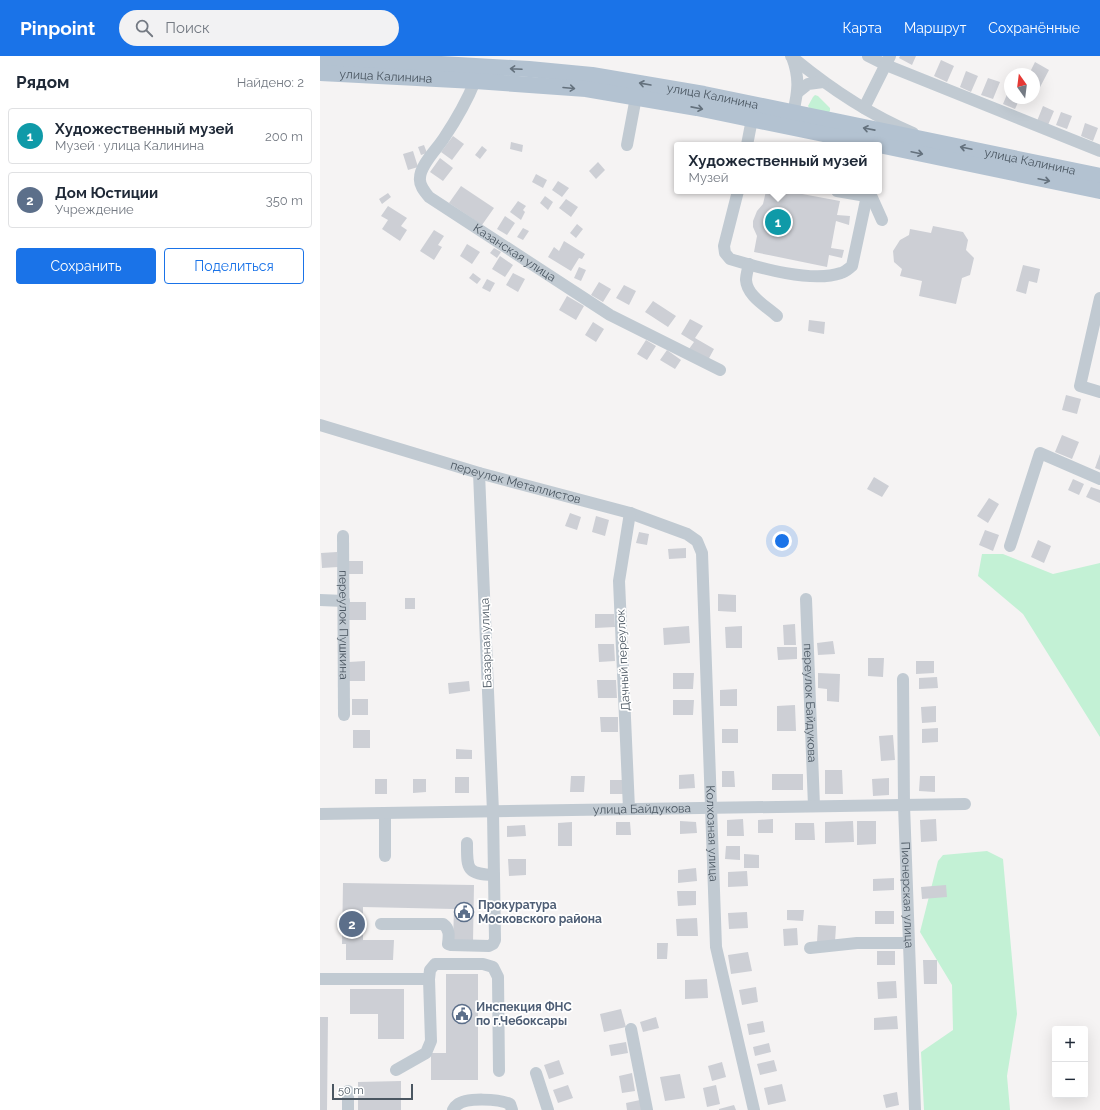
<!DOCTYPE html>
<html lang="ru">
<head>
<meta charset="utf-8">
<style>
  :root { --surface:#fff; --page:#f2f2f3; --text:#1f2937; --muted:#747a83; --line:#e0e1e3; --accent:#1a73e8 }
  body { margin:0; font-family:Raleway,sans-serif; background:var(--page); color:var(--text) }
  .controls { position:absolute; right:12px; bottom:12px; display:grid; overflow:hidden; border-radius:4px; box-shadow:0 4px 16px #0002 }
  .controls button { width:36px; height:36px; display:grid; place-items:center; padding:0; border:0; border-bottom:1px solid var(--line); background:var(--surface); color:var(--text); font:20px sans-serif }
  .compass { position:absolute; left:684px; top:12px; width:36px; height:36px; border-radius:50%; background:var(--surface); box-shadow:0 4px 16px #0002; rotate:346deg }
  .scale { position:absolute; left:12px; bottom:10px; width:81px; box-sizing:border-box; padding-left:4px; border:2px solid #4a5661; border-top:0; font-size:11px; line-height:14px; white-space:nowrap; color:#4a5661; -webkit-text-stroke:3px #fff; paint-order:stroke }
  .you { position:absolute; left:462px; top:485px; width:14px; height:14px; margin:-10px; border:3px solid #fff; border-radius:50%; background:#1a73e8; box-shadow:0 0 0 6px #1a73e833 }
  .badge { display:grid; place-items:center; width:26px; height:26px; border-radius:50%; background:var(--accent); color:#fff; font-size:13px; font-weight:700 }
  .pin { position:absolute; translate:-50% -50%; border:2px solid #fff; box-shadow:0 1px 4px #0006 }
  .popup { position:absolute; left:354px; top:86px; width:208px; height:52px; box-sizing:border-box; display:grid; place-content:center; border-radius:4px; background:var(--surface); filter:drop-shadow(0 1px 3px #0005); font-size:13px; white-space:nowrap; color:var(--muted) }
  .popup b { font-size:15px; color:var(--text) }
  .popup::after { content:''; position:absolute; left:50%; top:100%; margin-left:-8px; border:8px solid transparent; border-top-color:var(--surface) }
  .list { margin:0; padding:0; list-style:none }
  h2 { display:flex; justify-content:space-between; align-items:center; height:52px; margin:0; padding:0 16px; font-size:17px }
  h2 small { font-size:13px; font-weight:400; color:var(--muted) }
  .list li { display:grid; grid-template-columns:26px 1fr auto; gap:12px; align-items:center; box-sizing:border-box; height:56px; margin:0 8px 8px; padding:0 8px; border:1px solid var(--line); border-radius:4px }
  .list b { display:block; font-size:15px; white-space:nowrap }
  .list p { margin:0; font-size:13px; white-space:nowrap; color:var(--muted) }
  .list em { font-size:13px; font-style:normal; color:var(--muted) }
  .actions { display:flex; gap:8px; padding:12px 16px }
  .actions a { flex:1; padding:9px 0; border:1px solid var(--accent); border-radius:4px; text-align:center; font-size:14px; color:var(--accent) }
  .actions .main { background:var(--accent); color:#fff }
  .icon { flex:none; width:22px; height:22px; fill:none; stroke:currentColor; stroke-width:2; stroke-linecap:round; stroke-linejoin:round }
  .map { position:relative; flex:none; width:780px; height:1054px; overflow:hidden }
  header { display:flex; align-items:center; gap:24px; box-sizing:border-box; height:56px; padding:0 20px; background:var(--accent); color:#fff }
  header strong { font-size:19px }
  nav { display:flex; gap:22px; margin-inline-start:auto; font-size:14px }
  .search { width:280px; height:36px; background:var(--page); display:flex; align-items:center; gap:10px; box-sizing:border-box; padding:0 14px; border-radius:22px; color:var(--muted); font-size:15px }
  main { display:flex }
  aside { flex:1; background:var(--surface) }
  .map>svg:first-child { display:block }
</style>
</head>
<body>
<header>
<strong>Pinpoint</strong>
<div class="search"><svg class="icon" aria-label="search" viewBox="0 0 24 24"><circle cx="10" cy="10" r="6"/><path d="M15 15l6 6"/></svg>Поиск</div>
<nav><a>Карта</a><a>Маршрут</a><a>Сохранённые</a></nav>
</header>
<main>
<aside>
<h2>Рядом<small>Найдено: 2</small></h2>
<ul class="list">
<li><span class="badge" style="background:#0f9aa8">1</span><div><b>Художественный музей</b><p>Музей · улица Калинина</p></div><em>200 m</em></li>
<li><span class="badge" style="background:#5c6f8a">2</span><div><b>Дом Юстиции</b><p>Учреждение</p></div><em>350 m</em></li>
</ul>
<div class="actions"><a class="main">Сохранить</a><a>Поделиться</a></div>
</aside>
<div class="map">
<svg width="780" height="1054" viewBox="0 0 780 1054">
  <rect width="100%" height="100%" fill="#f5f3f3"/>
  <path fill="#c3f1d5" d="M495,39L498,40L510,52V55L508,57L490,53L488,50L493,41Z
    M662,498H683L733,518L780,507V681L703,558L658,520Z
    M667,795L683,803L697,958L687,1020L690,1054H604L601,996L633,974L632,929L600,876L618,805L623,799Z"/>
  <path fill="#cdcfd5" d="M580,0H596L592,9L579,2Z
    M621,4L634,10L627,26L614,20Z
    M715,6L729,14L718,35L714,32V18H709Z
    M646,15L658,20L651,36L640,31Z
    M668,22L680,26L673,43L661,39Z
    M690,31V42H700L695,53L683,48Z
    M723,50L734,55L728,69L717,65Z
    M741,56L752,60L747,73L736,69Z
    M765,67L778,72L773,85L761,80Z
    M133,80L144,88L132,104L121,96Z
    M191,86L203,89L202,96L190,93Z
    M104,89L107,97L101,99L98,91Z
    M162,90L167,94L160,103L155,99Z
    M93,95L98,111L88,114L83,98Z
    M120,102L133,112L123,125L110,116Z
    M278,106L285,114L276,123L269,115Z
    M216,118L227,124L223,132L212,126Z
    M238,125L249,132L242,141L232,134Z
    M141,130L174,152L162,169L129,147Z
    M446,135H466L520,145L517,159L530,160L529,169L516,165L511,192L524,194L522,202L509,199L507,211L434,196L437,180L433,171V165L437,155L443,148Z
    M68,137L71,141L62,148L59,143Z
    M225,140L233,146L228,154L220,147Z
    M246,143L258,151L251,161L239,152Z
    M198,145L206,150L203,154L205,156L201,164L190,156Z
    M68,150L87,162L81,170L87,174L80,185L62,173L68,164L61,160Z
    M185,160L195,167L187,179L177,173Z
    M257,168L263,173L256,182L250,177Z
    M613,170L643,176L648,184L646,194L654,202L650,219L642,222L636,248L599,240L602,225L580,220L582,213L574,206L573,195L580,184L589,179L590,173L611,177Z
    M203,172L209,175L203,184L197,181Z
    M114,174L124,180L118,189L122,191L114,204L100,195Z
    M244,185L265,198L262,203L259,202L251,215L228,201L234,191L239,195Z
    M147,188L160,196L152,208L140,200Z
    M174,192L181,196L177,202L170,197Z
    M180,200L193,209L185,221L172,213Z
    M703,209L720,213L717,227L709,225L706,238L696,235Z
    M259,211L266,214L261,225L254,222Z
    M153,217L161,223L157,228L149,222Z
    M193,217L205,223L198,236L186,229Z
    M167,223L175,227L170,236L162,232Z
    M279,226L291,233L283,246L271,239Z
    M304,229L316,235L309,249L296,242Z
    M247,240L264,250L256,264L239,254Z
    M333,245L356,260L348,271L325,256Z
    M370,263L383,270L375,282L394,293L388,304L369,293L374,286L361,278Z
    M489,264L505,266L504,278L488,275Z
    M273,266L284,273L276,286L265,279Z
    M326,284L336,290L327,304L317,298Z
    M347,294L361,304L355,313L340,304Z
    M746,339L761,343L757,358L742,354Z
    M742,379L759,386L752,403L735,396Z
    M780,398V414L775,412Z
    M554,421L569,430L562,441L547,433Z
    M753,423L764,428L759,439L748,434Z
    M771,431L780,434V447L766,441Z
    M669,442L679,448L668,467L657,460Z
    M250,457L261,461L257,474L245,470Z
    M276,460L289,464L285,480L272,476Z
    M665,474L679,479L673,495L659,489Z
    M319,476L329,478L327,489L316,487Z
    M718,484L731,490L724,507L711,501Z
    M366,492V502L349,503L348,493Z
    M17,496L18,511L2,512L1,497Z
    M29,505H43V518H29Z
    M398,538L416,539V556L398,555Z
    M85,542H95V553H85Z
    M29,546H46V564H29Z
    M275,558H294L295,571L275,572Z
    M475,568L476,589H464L463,569Z
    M369,570L370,587L344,589L343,572Z
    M422,570V592H406L405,571Z
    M513,585L515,598L498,599L497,587Z
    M278,588H294L295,605L279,606Z
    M457,591H477V603L458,604Z
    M548,602H564L563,621L548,620Z
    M45,605V625H29V606Z
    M596,605H614V617L596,618Z
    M353,617H374L373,633H353Z
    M498,617L520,618L519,646L507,645V633L498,632Z
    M617,621L618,632L599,633V622Z
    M277,624H296L297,642H278Z
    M149,625L150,635L129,638L128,627Z
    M417,633V650H400V634Z
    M32,643H48V659H32Z
    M353,644H374L373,659H353Z
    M475,649L476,675H457V650Z
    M616,650V666L602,667L601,651Z
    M280,661H298V676H281Z
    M618,672V686L602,687V673Z
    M402,673H418V687H402Z
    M33,674H50V692H33Z
    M573,679L575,704L561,705L559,680Z
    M136,693L152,694V703H136Z
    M505,714H522L523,738H505Z
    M402,715H414L415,731H402Z
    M374,718L375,732L359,733V719Z
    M452,718H483V734H452Z
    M251,720H265L264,736H250Z
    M600,720H615V736L599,735Z
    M135,721H149V737H135Z
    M569,722V739L553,740L552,723Z
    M55,723H67V738H55Z
    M93,723H106V736L93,737Z
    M290,724H305V738H290Z
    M423,763L424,780H407V764Z
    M453,763V777H438V764Z
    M616,763L617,785L601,786L600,764Z
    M360,765L376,766L377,777L360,778Z
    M533,765L534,786L505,787V766Z
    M537,765H556V788L537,789Z
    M252,766V790H238V767Z
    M296,766H310L311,779H296Z
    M475,767H494L495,784H475Z
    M205,769L206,780L187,781V770Z
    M406,790H420V804L405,803Z
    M424,798L439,799V812H424Z
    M188,803H206V819L189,820Z
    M376,812L377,825L358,827V814Z
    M427,815L428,830L408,831V816Z
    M574,822V834L553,835V823Z
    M23,827L154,829L153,886H133L134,853L43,851V884H74L73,904H26V888H22Z
    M626,829L627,841L602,843L601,831Z
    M357,835H376V849L358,850Z
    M467,854H484L483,865L467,864Z
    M555,855H574V868H555Z
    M427,856L428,872L409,873L408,857Z
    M377,862L378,880H357L356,863Z
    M498,869L516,870L515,886H497Z
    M477,872L478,889L464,890L463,873Z
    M337,887H348L347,903H337Z
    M557,895H575V909H557Z
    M428,896L432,915L411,918L408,899Z
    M603,904H617V928H604Z
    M126,918H158V1024H111V997H126Z
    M387,923L388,942L365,943V924Z
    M576,925L577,942L558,943L557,926Z
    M436,931L438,946L422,949L419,934Z
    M30,933H84V983H58V958H30Z
    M301,953L306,971L284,976L280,958Z
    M577,960L578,973L554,974V962Z
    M0,961H8L7,1054H0Z
    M336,961L339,972L323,976L320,966Z
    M443,965L445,976L429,979L427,968Z
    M306,986L308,997L291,1000L289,989Z
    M449,987L451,996L435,1000L433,991Z
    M239,1004L244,1018L229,1023L224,1009Z
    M454,1004L457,1015L440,1019L437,1008Z
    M402,1006L406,1021L392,1025L388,1010Z
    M312,1017L315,1035L302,1037L299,1020Z
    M360,1018L365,1042L345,1045L340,1021Z
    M81,1025V1054H38V1026Z
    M462,1028L466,1045L448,1049L444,1032Z
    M248,1029L253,1042L238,1047L233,1034Z
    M396,1029L400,1048L387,1051L383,1032Z
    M577,1036L579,1049L566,1052L563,1039Z
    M320,1044L322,1054H307L306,1047Z
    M414,1049L416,1054H399V1053Z"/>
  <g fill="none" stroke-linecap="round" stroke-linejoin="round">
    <g stroke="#c1cad2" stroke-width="12">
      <path d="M471,0C508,31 548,58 593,77"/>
      <path d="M548,0L566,9L780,95"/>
      <path d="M472,1C480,22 478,36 473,57"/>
      <path id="s1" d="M155,25C147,45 136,64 124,82C117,93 100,109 100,122C99,129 104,135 109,141L290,259L400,314"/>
      <path d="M478,36L488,28L503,26"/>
      <path d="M544,52L570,0"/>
      <path d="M307,89L316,41"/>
      <path d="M427,89L432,63"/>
      <path d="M418,135L404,190L405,197L410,203C440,212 492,227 521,217C525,216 528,213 532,210L548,135"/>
      <path d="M517,135L546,140"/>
      <path d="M549,135L562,164"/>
      <path d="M429,208C428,213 426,219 426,224C427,240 446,250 457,260"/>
      <path d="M780,242L760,330L780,336"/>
      <path id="s2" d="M0,369L159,417L310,457L367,478L377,485L382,497L396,891L434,1054"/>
      <path id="s3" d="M23,480L24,659"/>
      <path d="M690,490L720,397L780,423"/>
      <path id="s4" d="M486,543L494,750"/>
      <path d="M0,544L24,545"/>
      <path id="s5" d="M583,623L584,749L595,1054"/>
      <path d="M309,753L299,525L310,457"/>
      <path d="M65,757V800"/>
      <path id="s6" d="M0,758L645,748"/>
      <path d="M147,787C147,813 146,818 174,819"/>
      <path d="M61,868H123C130,873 129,880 128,888L131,889L169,890L173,888L175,884L173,756L159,417"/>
      <path d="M490,892L537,887H589"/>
      <path d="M0,923H109L110,914L115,908H163L173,911L178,921L179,1015"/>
      <path d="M311,973L327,1054"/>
      <path d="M76,1014L106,997L111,985L109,923"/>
      <path d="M216,1017L228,1054"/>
      <path d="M28,1054V1035"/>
      <path d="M133,1054C134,1052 135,1050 137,1049C146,1041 179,1043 190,1048L192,1054"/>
    </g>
    <g stroke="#b3c2d1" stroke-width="16">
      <path id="s7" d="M0,6H86L209,13L272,19L384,38L780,120"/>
      <path id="s8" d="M0,17L155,25L266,33L377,52L557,89"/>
      <path d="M559,89L780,135"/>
    </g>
  </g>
  <defs><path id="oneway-shaft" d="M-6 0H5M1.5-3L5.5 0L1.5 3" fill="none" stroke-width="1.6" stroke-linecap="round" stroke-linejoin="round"/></defs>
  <g stroke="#64717d">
    <use href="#oneway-shaft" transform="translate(196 13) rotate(-177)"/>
    <use href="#oneway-shaft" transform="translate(325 28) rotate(-170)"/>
    <use href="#oneway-shaft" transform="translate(249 32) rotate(5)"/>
    <use href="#oneway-shaft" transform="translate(377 52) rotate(11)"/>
    <use href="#oneway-shaft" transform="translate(549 73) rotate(-169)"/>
    <use href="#oneway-shaft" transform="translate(646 92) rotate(-168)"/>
    <use href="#oneway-shaft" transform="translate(597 97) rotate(12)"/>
    <use href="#oneway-shaft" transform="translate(724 124) rotate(12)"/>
  </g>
  <defs>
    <symbol id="civic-ring" viewBox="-11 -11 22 22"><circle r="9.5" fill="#fff" stroke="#5c6f8a" stroke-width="1.5"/><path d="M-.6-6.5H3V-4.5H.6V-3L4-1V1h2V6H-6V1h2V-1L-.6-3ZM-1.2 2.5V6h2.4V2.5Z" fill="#5c6f8a"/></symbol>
  </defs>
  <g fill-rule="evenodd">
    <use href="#civic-ring" x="133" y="845" width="22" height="22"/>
    <use href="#civic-ring" x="131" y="947" width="22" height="22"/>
  </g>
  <g text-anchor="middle" stroke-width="3.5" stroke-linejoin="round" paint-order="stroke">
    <g font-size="12" fill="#4a5661" stroke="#fff">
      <text dy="4" stroke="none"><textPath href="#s8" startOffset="66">улица Калинина</textPath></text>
      <text dy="4" stroke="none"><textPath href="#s7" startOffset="395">улица Калинина</textPath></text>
      <text dy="4" stroke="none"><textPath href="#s7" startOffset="719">улица Калинина</textPath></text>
      <text dy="4" stroke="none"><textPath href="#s1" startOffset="236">Казанская улица</textPath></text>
      <text dy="4" stroke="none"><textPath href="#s2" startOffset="204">переулок Металлистов</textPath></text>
      <text dy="4" stroke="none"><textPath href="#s3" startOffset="89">переулок Пушкина</textPath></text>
      <text transform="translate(166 587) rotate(-92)" y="4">Базарная улица</text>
      <text transform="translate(303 604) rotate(-93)" y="4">Дачный переулок</text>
      <text dy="4" stroke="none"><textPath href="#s4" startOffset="104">переулок Байдукова</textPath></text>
      <text dy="4" stroke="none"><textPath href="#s6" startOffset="322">улица Байдукова</textPath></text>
      <text dy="4" stroke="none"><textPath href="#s2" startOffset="689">Колхозная улица</textPath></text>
      <text dy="4" stroke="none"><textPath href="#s5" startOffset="216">Пионерская улица</textPath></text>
    </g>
    <g font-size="12" font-weight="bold" fill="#4e5e75" stroke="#fff" text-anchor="start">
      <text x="158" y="853">Прокуратура<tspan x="158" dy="14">Московского района</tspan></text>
      <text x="156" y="955">Инспекция ФНС<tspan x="156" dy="14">по г.Чебоксары</tspan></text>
    </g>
  </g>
</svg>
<div class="controls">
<button>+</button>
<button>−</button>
</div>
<svg class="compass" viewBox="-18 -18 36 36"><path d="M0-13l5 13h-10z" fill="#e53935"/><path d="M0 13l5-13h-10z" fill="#747a83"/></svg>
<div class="scale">50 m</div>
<div class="you"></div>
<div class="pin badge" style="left:458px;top:166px;background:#0f9aa8">1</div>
<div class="popup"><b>Художественный музей</b>Музей</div>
<div class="pin badge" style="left:32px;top:868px;background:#5c6f8a">2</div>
</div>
</main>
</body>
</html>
